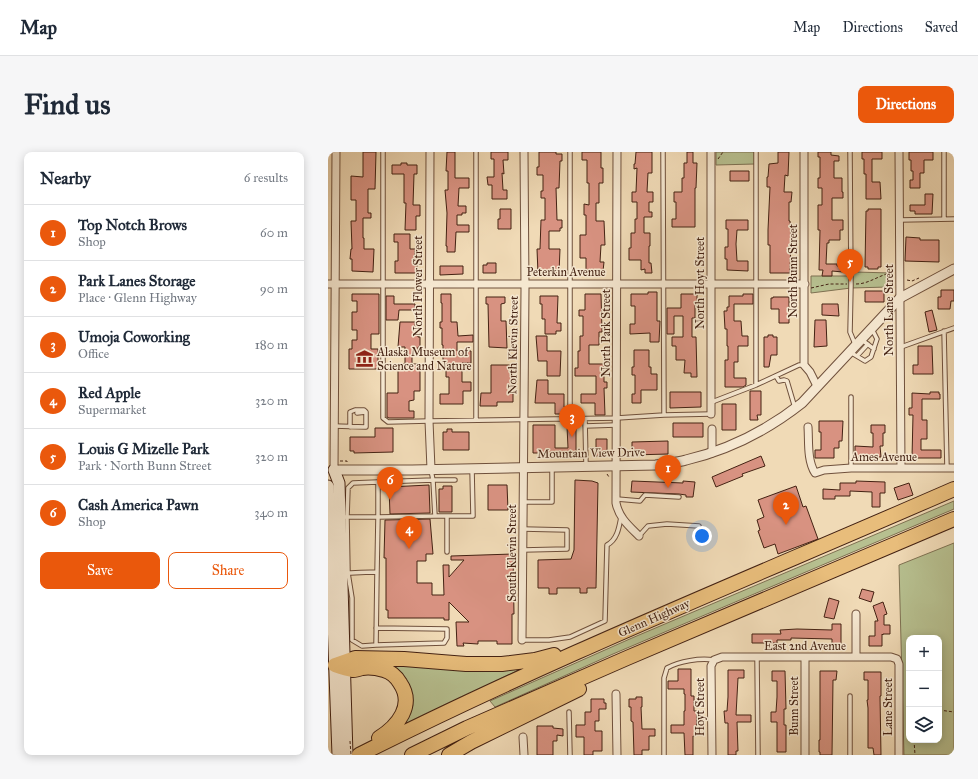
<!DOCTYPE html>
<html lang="en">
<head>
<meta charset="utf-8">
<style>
  :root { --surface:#fff; --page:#f6f6f7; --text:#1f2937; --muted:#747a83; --line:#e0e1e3; --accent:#ea580c }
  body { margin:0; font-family:"IM FELL Great Primer",serif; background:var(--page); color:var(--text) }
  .controls { position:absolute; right:12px; bottom:12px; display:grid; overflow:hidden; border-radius:8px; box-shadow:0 2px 10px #0003 }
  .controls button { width:36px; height:36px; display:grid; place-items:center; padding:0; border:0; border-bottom:1px solid var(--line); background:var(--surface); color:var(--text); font:20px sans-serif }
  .you { position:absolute; left:374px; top:384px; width:14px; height:14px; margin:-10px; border:3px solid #fff; border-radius:50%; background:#1a73e8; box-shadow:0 0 0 6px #1a73e833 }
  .badge { display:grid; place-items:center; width:26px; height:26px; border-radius:50%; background:var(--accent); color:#fff; font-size:13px; font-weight:700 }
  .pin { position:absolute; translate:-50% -33px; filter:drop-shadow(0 1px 2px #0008) }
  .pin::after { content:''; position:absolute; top:21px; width:14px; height:12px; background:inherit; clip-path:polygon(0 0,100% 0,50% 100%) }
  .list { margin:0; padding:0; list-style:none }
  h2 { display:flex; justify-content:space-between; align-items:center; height:52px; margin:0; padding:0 16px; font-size:17px }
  h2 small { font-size:13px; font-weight:400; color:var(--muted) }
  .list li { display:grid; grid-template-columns:26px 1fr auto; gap:12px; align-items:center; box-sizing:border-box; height:56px; padding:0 16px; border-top:1px solid var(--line) }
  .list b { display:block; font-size:15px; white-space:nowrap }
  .list p { margin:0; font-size:13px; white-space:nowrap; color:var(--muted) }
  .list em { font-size:13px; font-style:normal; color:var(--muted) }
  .actions { display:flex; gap:8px; padding:12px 16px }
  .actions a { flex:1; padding:9px 0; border:1px solid var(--accent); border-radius:8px; text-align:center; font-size:14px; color:var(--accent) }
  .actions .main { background:var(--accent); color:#fff }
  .icon { flex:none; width:22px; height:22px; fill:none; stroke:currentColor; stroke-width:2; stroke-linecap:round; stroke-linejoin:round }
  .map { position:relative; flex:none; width:626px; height:603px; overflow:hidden; border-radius:8px }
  header { display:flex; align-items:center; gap:24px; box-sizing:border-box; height:56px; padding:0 20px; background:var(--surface); border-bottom:1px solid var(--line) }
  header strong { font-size:19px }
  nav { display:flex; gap:22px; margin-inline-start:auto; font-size:14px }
  .intro { display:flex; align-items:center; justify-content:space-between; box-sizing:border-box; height:96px; padding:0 24px }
  h1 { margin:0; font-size:28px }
  .button { padding:10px 18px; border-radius:8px; background:var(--accent); color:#fff; font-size:14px; font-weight:700 }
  main { display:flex; gap:24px; padding:0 24px }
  aside { flex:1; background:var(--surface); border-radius:8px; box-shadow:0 2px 10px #0003 }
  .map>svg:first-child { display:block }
</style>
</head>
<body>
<header>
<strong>Map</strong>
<nav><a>Map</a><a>Directions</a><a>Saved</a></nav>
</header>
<div class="intro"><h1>Find us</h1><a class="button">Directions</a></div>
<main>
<aside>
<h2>Nearby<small>6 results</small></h2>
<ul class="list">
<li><span class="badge">1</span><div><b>Top Notch Brows</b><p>Shop</p></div><em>60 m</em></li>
<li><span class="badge">2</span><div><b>Park Lanes Storage</b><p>Place · Glenn Highway</p></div><em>90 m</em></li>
<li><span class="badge">3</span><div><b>Umoja Coworking</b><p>Office</p></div><em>180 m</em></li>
<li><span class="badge">4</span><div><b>Red Apple</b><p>Supermarket</p></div><em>320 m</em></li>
<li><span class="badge">5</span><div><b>Louis G Mizelle Park</b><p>Park · North Bunn Street</p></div><em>320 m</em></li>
<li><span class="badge">6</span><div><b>Cash America Pawn</b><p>Shop</p></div><em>340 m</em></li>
</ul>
<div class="actions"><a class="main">Save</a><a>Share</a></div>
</aside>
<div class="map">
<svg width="626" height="603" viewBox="0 0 626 603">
  <rect width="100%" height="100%" fill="#f0dab6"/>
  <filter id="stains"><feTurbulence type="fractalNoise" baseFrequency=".005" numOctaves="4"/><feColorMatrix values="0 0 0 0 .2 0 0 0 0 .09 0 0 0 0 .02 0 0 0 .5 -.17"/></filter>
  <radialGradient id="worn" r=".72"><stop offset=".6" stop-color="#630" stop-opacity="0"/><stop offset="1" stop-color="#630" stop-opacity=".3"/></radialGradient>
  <path fill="#b7c090" stroke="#7e7152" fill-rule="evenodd" d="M388,0H427V12L388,13Z
    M527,120L563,121L560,135L523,136L483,141V124H520Z
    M626,349V357L285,502L167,555L162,549L304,486Z
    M626,391V603H576L571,413ZM581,486H611V588H581Z
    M49,512L199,514L68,577L83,553Z"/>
  <path fill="#d89281" stroke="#442213" d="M35,0H48L47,37H40V61H43V66H35V86H36V97H46L45,120L24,119V107H22L23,97H24L23,69H28V48H23V24L35,25Z
    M119,0H127V26H141V36H131L130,54H138V61H134V63H129V73H141V80H128L127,100H119V94H118L119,61L117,38H120V19H118Z
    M163,0H180V8H175L176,22L174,21L175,38H179V47H164V33H160L159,25H166V7H163Z
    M211,0H228V2H234V9H232L231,36H228L229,68H234V76H232V79H221V97H232L231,121H210L209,97H212L213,68H217V46H213V39H215V23H209V15H211Z
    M254,0H273V16H275V31H271V51H268V69H276L277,93H273L272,110H276L275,119L258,118V106H252V83H258V63H256V52L261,53V31H259V8H254Z
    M308,0H324V21H320L319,40H325V50H321V60H324V65H316V81H322V94H321V111H323L324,121H317V117L313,118V108H301V96H303V81H307V67H309V50H304V40H308L309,16L306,17V12H307Z
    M359,0H365V11H369L368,36H367V75H344V67H348V50H346V40H354V26H356V11H359Z
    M450,0H461L460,24L457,23L456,40H464L463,50H461V69H462L463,83L462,121H442V93H440V78L442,35H439V25H440L441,12L450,11Z
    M490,0H503V3L511,4V9H506V26H514V40H515V46H504V68H515V78H512V88H501V91H499L498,112H509V114H515V120L504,119V124H494L495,118H491L492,78H490V53H494V36H490V26H492V5H490Z
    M534,0H554V7H544V30H552L553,47H538V22H536V7H534Z
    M581,0H605V8H596V21H592V36H582V28H585V19H583V8H581Z
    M73,11H79V13H89V22H86L85,53H92V64H88V78H77L78,51H76V22H64V13H73Z
    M402,19H421V29H402Z
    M597,42H605L604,62H587V59H582V53H597Z
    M172,57H183V77H170V67H172Z
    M540,57H553V115H550V117H540V115H537L538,59H540Z
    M398,68H420V78H409L408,92L409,109H420V119L399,118V107H397V95H400V77H398Z
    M66,82H82V97H87V112H89V121H67V109H70V90H66Z
    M578,85L592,86V88H611V110L577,109Z
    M159,111H168V121H155V113H159Z
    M112,114H135V122L112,123Z
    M613,138H626V149H623L622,157H610V145H613Z
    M537,139H556V150H537Z
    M320,140H329V169H332L331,190H322V181L302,182V172H307V154H303V142H320Z
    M24,142H51V182H43V197H50V217H21V197H24V188H29V178H24V160H29V149H24Z
    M113,142H123V170H129L130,184L145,183V190H129V199H143V211H134V230H143V239H135V252H112V242H121V225H118V211H115V193H114V176H112V170H114V151H113Z
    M257,142H273L274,180H271V193H261V212H276V230H279V236H276L277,263H267V251H253V242H268V224H247V216H250V199H252V184H255V164H251V158H257Z
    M353,142H369V152H367V166H364V185H368L369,225H363V221H356L357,208H348V194H344V185H355V164H346V182H339V156H353Z
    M415,142H425V152H406V169H413L414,184H420V194H410V210H406V226H418V233L415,235H397V208H400V194H399V177H397L396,159H399V155H401V144H415Z
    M58,144H66V152H87V158H71L70,168H58Z
    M212,144H230L229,171H233V179H228V182H217V167H214V152H212Z
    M158,145H177V151L173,152V169H178L179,196L161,195L160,152H158Z
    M445,145H461V171H451V157H443V146H445Z
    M494,152H510L511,164L494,163Z
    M604,158L609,178L601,180L597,160Z
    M487,168H498L499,194L486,195Z
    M72,170H87V176H90V185H92V195H90V203H84V212H92V239H86V248L81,249V259H86V266H61L59,265V241H70V212H77V195H70Z
    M440,183H445V185H449V203H443L441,215H436V185H440Z
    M208,184H219V199H233L232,224H219V209H210Z
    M590,194H604L605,222H585V213H590Z
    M306,198H321V215H323V222H329V238H313V251H304V242H307V223H304V215H306Z
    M163,213H185V250H169V254H152L153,241H163Z
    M209,228H220V242H236V255H239V262H227V251H207Z
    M422,239H433V263H429L430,268H422Z
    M342,240H373V255L342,256Z
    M602,240H611V242H612V247H594V268H599V287H593V298H613V306H584L585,263H581V256H584V241L602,242Z
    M394,252H408V278H394Z
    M491,269H515L514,289H511V296H506V306H487V298H493V280H491Z
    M345,271H375V285H345Z
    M205,273H227V296H240L239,274H248V302H243V305H231V301H205Z
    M543,273H557V281H555V294H552L553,305H527V294L545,295V281H543Z
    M47,276H65V300L26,301V299H22V285H47Z
    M119,277H124V280H141V298H115V280H119Z
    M268,287H279V304H268Z
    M340,289V302L304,303V290Z
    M433,304L437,314L414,322L415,324L388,335L384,325Z
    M247,328L264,329L270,331L268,436H259V441H252V436H229V442H221V436H210V408L243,407L246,398Z
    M304,329L355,331V329L367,330L365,345H358V343L351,342L303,340Z
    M528,329L557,330V341H552V355H544V340L522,339V344H507V347H495V337L512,338V331H528Z
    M581,331L585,343L570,348L566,336Z
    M101,333L102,361L62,362L61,335Z
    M160,333H179L180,358H160Z
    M115,334H124V360H111V337H115Z
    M468,334L475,355L478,354L490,387L450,402L447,392L436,396L430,379L432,378L429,368L436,365L430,348Z
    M102,367L105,402H98V409H89V431H104V443H116L115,413H121V425L136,408H123V404L185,402L186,462H184V492H169V489H150V492L135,491L136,494H129L128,470H141L121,450V468H116V466H60V458H58V406H56L57,368Z
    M534,437L546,440L543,450L531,446Z
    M501,446L511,449L506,467L496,465Z
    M555,450L559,462L556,463V473H562V482H555V483L554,482V494H541V484H547V469H550L545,454Z
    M504,472H513V492H504V487L463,486V488H449V491H424V482H453L452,478L469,477L504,478Z
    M350,517H363V544H366V559H369L368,584H365V603H357L356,581H343V573H356V559H357V542H356V537H340V529H350Z
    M400,518H416V526H410L408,563H423V570H409L410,599H408V603H400V571H397L396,559H399L400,545Z
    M444,519H457L458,557H456V573H458V600H449V570H443V560H448L449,545V529H444Z
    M492,519H509L508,528H505L504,603H492V600H491V588H492Z
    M536,520H553V544H552L553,603H546L545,596H540V556L539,548H540V528H536Z
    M308,545H314V555H313L314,577H327V584H321V598H314V603H306L305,570L303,569V555H301V547H308Z
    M263,547H276V551H278V557H271V569H267V579H274V599H265V603H256V585H248V573H257V560H263Z
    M209,574H225V576L235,577V584L229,583V589H225V603H209Z"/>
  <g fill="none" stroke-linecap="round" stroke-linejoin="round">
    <defs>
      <path id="service" d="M55,0V266L60,270L101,269L289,266L336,263L383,262
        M148,0V268
        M242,0V267
        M335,0L336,263
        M522,0L523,133L522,180L527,192
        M616,0V67
        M572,68L626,67
        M616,179L619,316
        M534,188L546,197
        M573,195L626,176
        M522,200L537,209L543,205L549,187L546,181L542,178
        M529,204L540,192
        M448,224L451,229L456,228L459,229L467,256
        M428,233V0
        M523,245V316
        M384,250L428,233L471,213H476
        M29,261L38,260
        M257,267L258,313
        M6,274L38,275V260L36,258H28
        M257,274L288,273
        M22,275V260L27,258
        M103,318L105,328H127
        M105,328L107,364L50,365V330Z
        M289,347L312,349L317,343L351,345
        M195,350H224V315
        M107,364H145L144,317
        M119,364V400
        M17,365H19L20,336L25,331L50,330
        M195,377L239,378V397L195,398
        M311,384L320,374L339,372L371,374
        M16,421C27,421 38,420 49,420L48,493L34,494L24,488V446L20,421L19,365H50L49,420
        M194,488H221L242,485L277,469L279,393C289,388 291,376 293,365
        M48,493L116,491L119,486V477L48,476
        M429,506L430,603
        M241,560L242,603
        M336,603V526L339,516C352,509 371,506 386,508
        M522,603V544"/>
      <path id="minor" d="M102,0L101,269L103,317
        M289,0L288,351C291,366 301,374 311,384
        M383,0V262
        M476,0V213L482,220L489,234
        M571,0L573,315
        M0,132H477
        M480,275C481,290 479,308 487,321L496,318L523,316H626
        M384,277V301
        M6,318L8,0
        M194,488L197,137L196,0
        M528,505V462
        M477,506V603
        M288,542L289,603
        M195,585L196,603
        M384,603L383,514L386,508L394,505H563L569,507L571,512V603"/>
      <path id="tertiary" d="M6,318H84L328,313C338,311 349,311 358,308C400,298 441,277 474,251L572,146L626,117"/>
      <path id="secondary" d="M6,318L11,331L19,603
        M0,334L10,603"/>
      <path id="motorway" d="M7,513L27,506L76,507L138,512H174L207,508L226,503
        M7,513C13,515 19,517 25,518C28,518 31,517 34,516C41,515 49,516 56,518C63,520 68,524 72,531C87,553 70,574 51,586
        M31,603C225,505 427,424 626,337
        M84,603L139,576L299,506L626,367
        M121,603L143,590L251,537"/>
    </defs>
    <use href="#service" stroke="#6f503c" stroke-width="5.5"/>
    <use href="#minor" stroke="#6f503c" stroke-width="9"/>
    <use href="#tertiary" stroke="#6f503c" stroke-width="11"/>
    <use href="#secondary" stroke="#442213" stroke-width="13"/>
    <use href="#motorway" stroke="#442213" stroke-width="16"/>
    <path stroke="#442213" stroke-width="1" stroke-dasharray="3 2" stroke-linecap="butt" d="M390,7L395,0
      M579,128L584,129L591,126
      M528,132C541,132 551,123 563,121V142
      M483,136L501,132H519
      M12,309H19V311
      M279,322L281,325
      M611,558L626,560
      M586,588L587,603"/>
    <use href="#service" stroke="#f5e7d0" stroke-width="3.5"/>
    <use href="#minor" stroke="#f5e7d0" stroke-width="7"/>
    <use href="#tertiary" stroke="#f5e7d0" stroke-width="9"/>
    <use href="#secondary" stroke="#f5e7d0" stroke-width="11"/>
    <use href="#motorway" stroke="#e8bd7b" stroke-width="14"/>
    <path stroke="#442213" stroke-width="1" stroke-dasharray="3 2" stroke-linecap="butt" d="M22,589L23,603"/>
  </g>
  <defs>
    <symbol id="museum-bare" viewBox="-9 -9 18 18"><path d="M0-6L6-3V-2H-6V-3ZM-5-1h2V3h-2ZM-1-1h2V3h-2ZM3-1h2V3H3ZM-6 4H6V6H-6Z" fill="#8f2418" stroke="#f5e7d0" stroke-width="2.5" paint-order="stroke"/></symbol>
  </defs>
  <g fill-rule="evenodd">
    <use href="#museum-bare" x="24" y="194" width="25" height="25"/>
  </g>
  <g text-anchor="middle" stroke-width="3" stroke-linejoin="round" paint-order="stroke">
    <g font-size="12" fill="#442213" stroke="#f5e7d0">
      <text transform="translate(465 119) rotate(-90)" y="4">North Bunn Street</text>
      <text x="238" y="124">Peterkin Avenue</text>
      <text transform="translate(372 131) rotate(-90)" y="4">North Hoyt Street</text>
      <text transform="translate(90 134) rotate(-90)" y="4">North Flower Street</text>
      <text transform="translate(561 158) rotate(-90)" y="4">North Lane Street</text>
      <text transform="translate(278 181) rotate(-90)" y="4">North Park Street</text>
      <text transform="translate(185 193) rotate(-89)" y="4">North Klevin Street</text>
      <text transform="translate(263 301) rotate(-1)" y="4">Mountain View Drive</text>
      <text x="556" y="309">Ames Avenue</text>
      <text transform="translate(184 401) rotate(-90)" y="4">South Klevin Street</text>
      <text transform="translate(326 466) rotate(-24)" y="4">Glenn Highway</text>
      <text x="477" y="498">East 2nd Avenue</text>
      <text transform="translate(466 554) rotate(-90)" y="4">Bunn Street</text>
      <text transform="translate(372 555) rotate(-90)" y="4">Hoyt Street</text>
      <text transform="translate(560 555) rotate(-90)" y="4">Lane Street</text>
    </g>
    <g font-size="12" fill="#442213" stroke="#f5e7d0" text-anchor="start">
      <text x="49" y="204">Alaska Museum of<tspan x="49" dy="14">Science and Nature</tspan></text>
    </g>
  </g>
  <rect width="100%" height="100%" filter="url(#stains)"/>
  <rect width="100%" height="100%" fill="url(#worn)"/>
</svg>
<div class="controls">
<button>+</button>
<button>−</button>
<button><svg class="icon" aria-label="layers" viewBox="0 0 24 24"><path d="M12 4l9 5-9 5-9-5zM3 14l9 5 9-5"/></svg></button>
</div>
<div class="you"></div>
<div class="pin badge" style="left:340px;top:336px">1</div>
<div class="pin badge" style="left:458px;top:373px">2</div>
<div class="pin badge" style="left:244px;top:285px">3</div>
<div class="pin badge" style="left:81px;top:397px">4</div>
<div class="pin badge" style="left:522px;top:130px">5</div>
<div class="pin badge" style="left:62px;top:348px">6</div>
</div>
</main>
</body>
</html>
